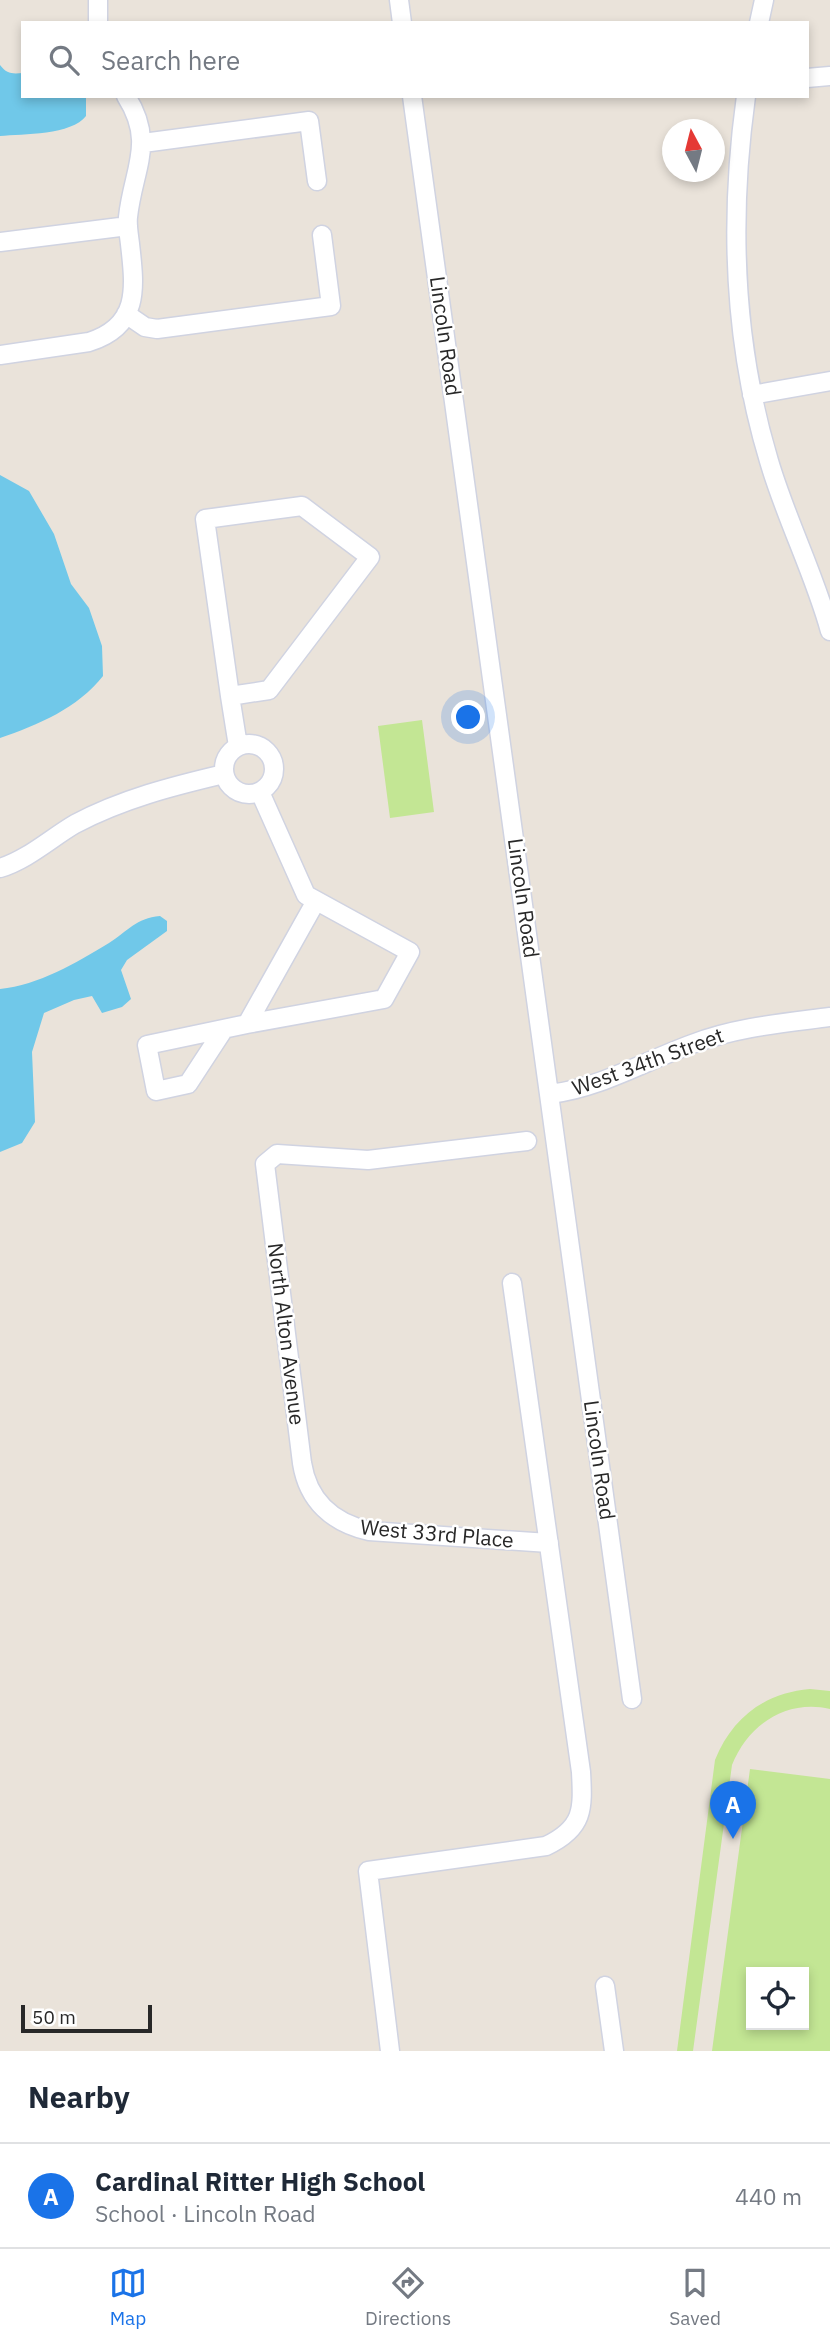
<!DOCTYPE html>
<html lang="en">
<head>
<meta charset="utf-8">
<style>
  :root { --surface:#fff; --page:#f2f2f3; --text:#1f2937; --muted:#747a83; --line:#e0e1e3; --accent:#1a73e8 }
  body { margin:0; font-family:"IBM Plex Sans",sans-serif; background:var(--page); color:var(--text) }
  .controls { position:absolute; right:21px; bottom:21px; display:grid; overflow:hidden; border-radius:0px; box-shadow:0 4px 10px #0003 }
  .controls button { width:63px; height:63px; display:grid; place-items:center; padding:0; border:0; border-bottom:2px solid var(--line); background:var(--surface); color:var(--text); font:35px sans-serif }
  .compass { position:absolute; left:662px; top:119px; width:63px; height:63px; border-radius:50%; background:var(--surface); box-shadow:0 4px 10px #0003; rotate:353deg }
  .scale { position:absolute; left:21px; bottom:18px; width:131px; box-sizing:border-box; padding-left:7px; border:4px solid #282828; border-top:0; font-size:19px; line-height:24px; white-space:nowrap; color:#282828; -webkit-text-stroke:5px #fff; paint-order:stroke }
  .you { position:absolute; left:469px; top:718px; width:24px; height:24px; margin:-18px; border:5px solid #fff; border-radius:50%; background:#1a73e8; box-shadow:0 0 0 10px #1a73e833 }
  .badge { display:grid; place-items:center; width:46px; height:46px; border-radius:50%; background:var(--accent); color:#fff; font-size:23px; font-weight:700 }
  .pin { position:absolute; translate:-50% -58px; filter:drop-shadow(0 2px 4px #0008) }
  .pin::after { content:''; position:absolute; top:37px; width:24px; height:21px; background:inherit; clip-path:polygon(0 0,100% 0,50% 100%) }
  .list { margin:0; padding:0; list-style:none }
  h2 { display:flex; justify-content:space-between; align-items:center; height:91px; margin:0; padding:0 28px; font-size:30px }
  h2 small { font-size:23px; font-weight:400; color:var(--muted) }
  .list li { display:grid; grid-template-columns:46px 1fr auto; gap:21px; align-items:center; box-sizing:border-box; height:105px; padding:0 28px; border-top:2px solid var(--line) }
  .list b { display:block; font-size:26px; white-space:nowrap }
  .list p { margin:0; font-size:23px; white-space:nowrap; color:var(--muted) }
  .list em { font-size:23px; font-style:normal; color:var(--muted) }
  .icon { flex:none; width:38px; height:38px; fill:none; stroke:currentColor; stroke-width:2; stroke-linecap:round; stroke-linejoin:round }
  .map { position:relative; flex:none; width:830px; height:2051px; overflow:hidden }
  .search { position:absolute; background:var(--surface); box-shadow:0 4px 10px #0003; left:21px; right:21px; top:21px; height:77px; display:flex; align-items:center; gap:18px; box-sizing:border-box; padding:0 24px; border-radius:0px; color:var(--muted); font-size:26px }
  .sheet { height:196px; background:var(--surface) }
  nav { display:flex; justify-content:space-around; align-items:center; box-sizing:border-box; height:98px; border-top:2px solid var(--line); background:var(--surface); font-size:19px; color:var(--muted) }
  nav a { display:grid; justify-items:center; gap:4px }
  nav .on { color:var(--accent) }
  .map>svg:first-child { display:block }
</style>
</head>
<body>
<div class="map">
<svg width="830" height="2051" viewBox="0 0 830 2051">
  <rect width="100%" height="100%" fill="#eae3da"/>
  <path fill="#c3e694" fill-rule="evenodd" d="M422,720L434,812L390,818L378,726Z
    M810,1689L830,1691V1709C786,1699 748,1725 732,1765L693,2051H677L715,1760C732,1718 764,1693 810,1689Z
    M750,1769L830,1779V2051H712ZM804,1972V2025H751V1972Z"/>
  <path fill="#70c8e9" d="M0,65C7,74 12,74 23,73V96H86V116C72,135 23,134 0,136Z
    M0,475L29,491L54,534L71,584L89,608L102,646L103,676C78,708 38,725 0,738Z
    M160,916L167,921V931L127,960L121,970L131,999L122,1007L102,1013L92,996L74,1000L44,1013L32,1052L35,1122L22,1143L0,1152V989C39,985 76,963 109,943C128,931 136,918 160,916Z"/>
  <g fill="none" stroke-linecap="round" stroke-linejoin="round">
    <defs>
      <path id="minor" d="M98,0V23
        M399,0L402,23
        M759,23L764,0
        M807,78L830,76
        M412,96L632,1699
        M746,96C729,219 733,342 769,461C786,519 814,573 830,631
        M143,143L309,121L317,181
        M0,242L128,226
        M126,314L145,327L157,329L331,306L322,235
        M0,355L89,342C140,326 135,288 130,244C129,235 127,225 128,217C133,169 156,143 126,96
        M752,395L830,381
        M302,506L370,557L269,690L230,696L205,519Z
        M230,696L238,746
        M224 769a25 25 0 1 1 50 0a25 25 0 1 1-50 0Z
        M0,868C27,860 51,838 75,824C122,799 173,786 224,774
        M247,1024L384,999L410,952L306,895L260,792
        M224,1029L188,1084L156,1091L147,1045L247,1024L316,901
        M550,1094C600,1088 645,1061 692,1044C736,1027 784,1023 830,1017
        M527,1141L368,1160L277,1154L265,1164L302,1463C308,1501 333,1523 369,1531L549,1543
        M605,1986L614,2051
        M390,2051L368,1871L546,1846C584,1828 583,1809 581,1772L512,1283"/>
    </defs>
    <use href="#minor" stroke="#d0d3e1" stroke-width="21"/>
    <use href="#minor" stroke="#fff" stroke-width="18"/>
  </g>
  <g text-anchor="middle" stroke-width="5" stroke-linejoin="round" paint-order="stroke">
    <g font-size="21" fill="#282828" stroke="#fff">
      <text transform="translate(445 336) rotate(82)" y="7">Lincoln Road</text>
      <text transform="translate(523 898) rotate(82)" y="7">Lincoln Road</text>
      <text transform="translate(648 1062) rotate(-20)" y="7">West 34th Street</text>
      <text transform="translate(286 1334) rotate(83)" y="7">North Alton Avenue</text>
      <text transform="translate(599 1460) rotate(82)" y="7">Lincoln Road</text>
      <text transform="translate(437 1534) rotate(5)" y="7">West 33rd Place</text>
    </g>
  </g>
</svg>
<div class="controls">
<button><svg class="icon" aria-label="locate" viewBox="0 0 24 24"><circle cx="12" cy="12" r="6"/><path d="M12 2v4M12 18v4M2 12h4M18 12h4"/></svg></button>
</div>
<svg class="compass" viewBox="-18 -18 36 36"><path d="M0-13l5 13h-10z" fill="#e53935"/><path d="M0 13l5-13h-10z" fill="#747a83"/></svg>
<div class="scale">50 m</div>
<div class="you"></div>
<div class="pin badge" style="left:733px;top:1839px">A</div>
<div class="search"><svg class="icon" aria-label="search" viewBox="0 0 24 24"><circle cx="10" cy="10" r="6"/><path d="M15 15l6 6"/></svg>Search here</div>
</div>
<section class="sheet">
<h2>Nearby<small></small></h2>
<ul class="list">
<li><span class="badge">A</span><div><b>Cardinal Ritter High School</b><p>School · Lincoln Road</p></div><em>440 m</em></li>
</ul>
</section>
<nav>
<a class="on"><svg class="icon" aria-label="map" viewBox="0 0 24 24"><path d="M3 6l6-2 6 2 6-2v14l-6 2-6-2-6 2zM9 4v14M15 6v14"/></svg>Map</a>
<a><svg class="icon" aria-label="directions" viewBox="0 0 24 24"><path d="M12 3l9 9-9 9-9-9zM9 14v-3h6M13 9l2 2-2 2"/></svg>Directions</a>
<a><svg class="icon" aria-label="saved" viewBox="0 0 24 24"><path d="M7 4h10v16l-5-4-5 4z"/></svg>Saved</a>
</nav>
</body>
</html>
